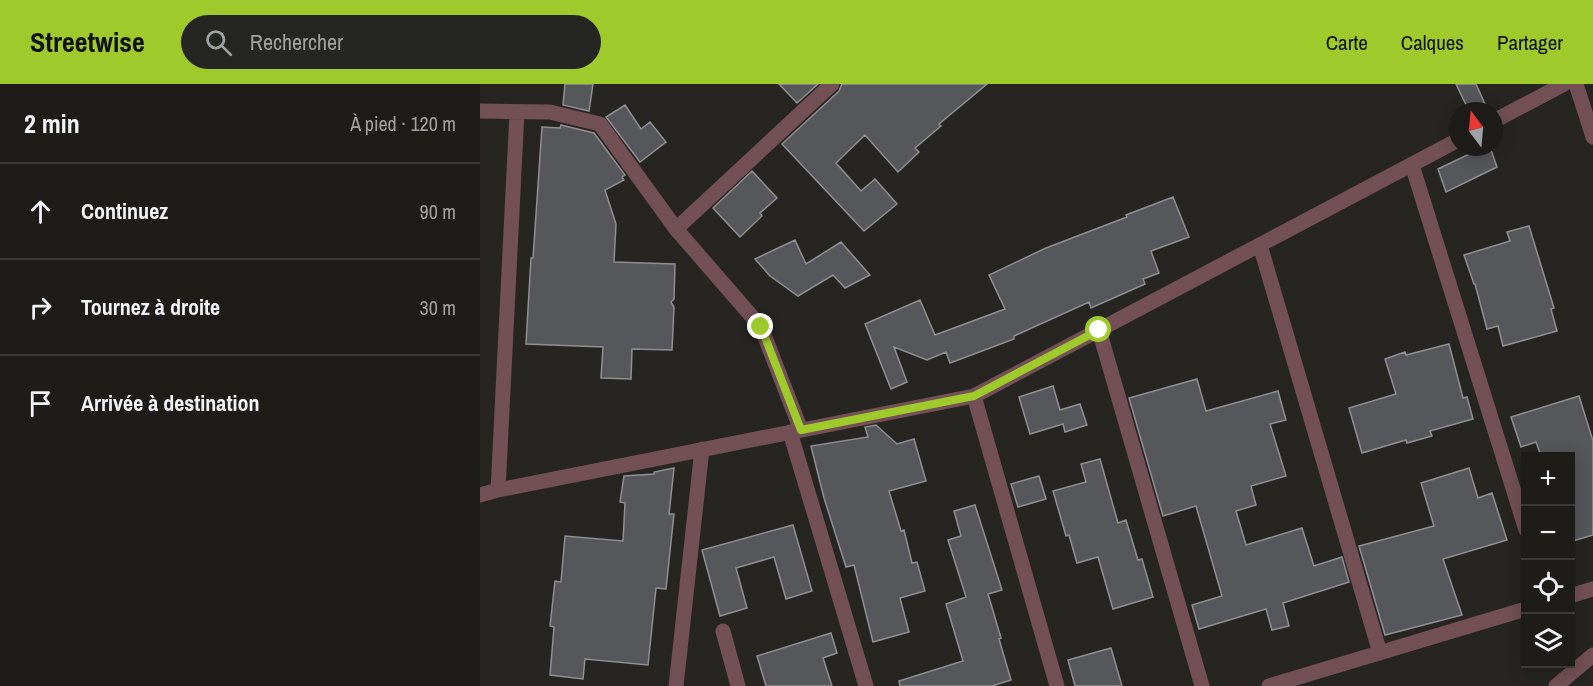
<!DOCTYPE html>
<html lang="fr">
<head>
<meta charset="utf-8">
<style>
  :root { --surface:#1d1c19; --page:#252522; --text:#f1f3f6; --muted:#a0a1a2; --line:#3b3a38; --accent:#9fca2c }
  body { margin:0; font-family:"Archivo Narrow",sans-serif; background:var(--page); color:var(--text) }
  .controls { position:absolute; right:18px; bottom:18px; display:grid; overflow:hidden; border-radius:0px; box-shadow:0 3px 15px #0003 }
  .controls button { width:54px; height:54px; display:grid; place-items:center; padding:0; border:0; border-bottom:2px solid var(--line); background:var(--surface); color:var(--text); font:30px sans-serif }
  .compass { position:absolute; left:969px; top:18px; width:54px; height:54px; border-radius:50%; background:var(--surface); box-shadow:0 3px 15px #0003; rotate:344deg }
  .stop { position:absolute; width:18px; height:18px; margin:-14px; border:4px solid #9fca2c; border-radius:50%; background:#fff }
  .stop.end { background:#9fca2c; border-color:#fff; box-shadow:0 2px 6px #0008 }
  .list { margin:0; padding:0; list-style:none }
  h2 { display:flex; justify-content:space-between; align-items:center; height:78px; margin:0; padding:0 24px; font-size:26px }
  h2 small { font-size:20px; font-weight:400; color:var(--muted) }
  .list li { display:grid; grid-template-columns:39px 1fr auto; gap:18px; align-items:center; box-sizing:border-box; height:96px; padding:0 24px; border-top:2px solid var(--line) }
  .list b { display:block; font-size:22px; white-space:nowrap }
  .list em { font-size:20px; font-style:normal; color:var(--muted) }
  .icon { flex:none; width:33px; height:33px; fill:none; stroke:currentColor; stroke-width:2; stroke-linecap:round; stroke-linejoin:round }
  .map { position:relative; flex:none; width:1113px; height:602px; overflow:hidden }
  header { display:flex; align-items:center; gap:36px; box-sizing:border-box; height:84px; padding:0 30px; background:var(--accent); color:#111 }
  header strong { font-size:28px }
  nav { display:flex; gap:33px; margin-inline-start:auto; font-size:21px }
  .search { width:420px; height:54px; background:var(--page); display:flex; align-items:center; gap:15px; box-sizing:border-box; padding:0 21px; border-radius:33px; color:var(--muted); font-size:22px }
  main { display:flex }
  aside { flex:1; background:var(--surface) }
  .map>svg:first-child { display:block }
</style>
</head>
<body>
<header>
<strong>Streetwise</strong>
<div class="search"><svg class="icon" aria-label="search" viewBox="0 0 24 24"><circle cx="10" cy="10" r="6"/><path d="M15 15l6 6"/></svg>Rechercher</div>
<nav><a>Carte</a><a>Calques</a><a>Partager</a></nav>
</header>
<main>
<aside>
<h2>2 min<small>À pied · 120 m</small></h2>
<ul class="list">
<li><svg class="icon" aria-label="ahead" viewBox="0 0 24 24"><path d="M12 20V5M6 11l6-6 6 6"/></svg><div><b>Continuez</b></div><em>90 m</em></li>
<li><svg class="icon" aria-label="right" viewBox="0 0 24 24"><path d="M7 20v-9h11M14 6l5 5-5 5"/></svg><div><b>Tournez à droite</b></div><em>30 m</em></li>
<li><svg class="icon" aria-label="arrive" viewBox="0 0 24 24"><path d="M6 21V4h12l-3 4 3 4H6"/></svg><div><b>Arrivée à destination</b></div></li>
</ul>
</aside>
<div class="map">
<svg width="1113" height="602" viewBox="0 0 1113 602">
  <rect width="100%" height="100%" fill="#272521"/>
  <path fill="#56575b" stroke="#8f8f94" stroke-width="1.5" d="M85,0H113L109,27L83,21Z
    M299,0H338L317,19Z
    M362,0H507L459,40L461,42L435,64L439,68L418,88L385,51L356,79L381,107L395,95L417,120L384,147L302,60L359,7Z
    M976,0H996L1005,20L989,27Z
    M145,21L161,45L170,38L186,58L160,78L126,33Z
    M81,41L114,49L145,91L142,93L144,96L125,106L136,140L134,178L195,180L194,215L191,218L194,223L192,266L152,265L151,295L121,294L123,263L46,260L51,174H53L62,43L80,44Z
    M1004,63H1010L1017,83L966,108L958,85Z
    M272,87L297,114L280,129L282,132L260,153L233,124Z
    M693,113L709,153L671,167L679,189L663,195L665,200L611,224L609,218L534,252V255L470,279L466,268L447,276L414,263L427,298L411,305L385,240L440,216L455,251L525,225L509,191L566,164L647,133L646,131Z
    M1049,142L1074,224L1071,225L1077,247L1023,262L1018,242L1007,245L995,200H994L984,171L1030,157L1027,148Z
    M315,156L326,180L361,158L390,191L365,204L353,191L318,212L290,192L275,175Z
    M969,260L983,314L987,313L993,335L950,347L952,352L927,359L926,356L882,369L869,324L916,310L905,275L925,268L926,271Z
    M717,295L726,327L798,307L806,336L790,340L806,392L771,402L776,421L756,427L766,461L822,444L834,482L862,473L869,498L803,519L809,542L792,546L786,525L719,545L712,521L742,512L716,422L683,432L649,314Z
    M573,302L580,326L600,320L607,341L585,348L583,340L550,350L539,313Z
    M1099,312L1113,357V451L1090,458V372H1061L1056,358L1041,363L1031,333Z
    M396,341L417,360L434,355L446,397L409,407L421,447L424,446L432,479L437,478L445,507L420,514L429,548L393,558L374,481L366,483L344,414L331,362L388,353L385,343Z
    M620,375L638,439L646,436L658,476L662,475L673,513L633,525L618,473L597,479L589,451L586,452L573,407L606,398L601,380Z
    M194,384L189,430H194L186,505L176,504L168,581L105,575L103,595L70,591L74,543L70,542L75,497L81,498L85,452L143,457L145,419L140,418L144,392L174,390V388Z
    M989,384L998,414L1012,409L1027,456L963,475L982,531L905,551L879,462L954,442L941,399Z
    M559,392L566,415L538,423L531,400Z
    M495,421L522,506L508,510L521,554L519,555L531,596L512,602H420L419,597L483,577L466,520L486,513L468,456L481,452L474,427Z
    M313,441L332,507L306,515L294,473L256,484L267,524L240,532L222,466Z
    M351,549L357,569L343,574L352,602H286L277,572Z
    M631,564L642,602H595L588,576Z"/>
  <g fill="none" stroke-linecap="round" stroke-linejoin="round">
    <path stroke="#725055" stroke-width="15" d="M1096,0L1113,53
      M0,27L70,28L120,40L196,145L281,243L321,346
      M1014,37L1084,0
      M932,81L1046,446
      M196,145L352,0
      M780,161L900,569
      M619,246L722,602
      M494,312L577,602
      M310,348L386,602
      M18,406L37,28
      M0,411L18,406L494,312L978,56
      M1090,512L1113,505
      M243,547L258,602
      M196,602L222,365
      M789,602L1046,525
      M1076,602L1113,571"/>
  </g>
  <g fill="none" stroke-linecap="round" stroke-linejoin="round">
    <path stroke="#9fca2c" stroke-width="8" d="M281,243L321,346L494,312L619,246"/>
  </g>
</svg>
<div class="controls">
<button>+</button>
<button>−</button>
<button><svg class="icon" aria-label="locate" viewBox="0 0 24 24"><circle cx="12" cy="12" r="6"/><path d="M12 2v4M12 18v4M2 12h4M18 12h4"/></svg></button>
<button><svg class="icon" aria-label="layers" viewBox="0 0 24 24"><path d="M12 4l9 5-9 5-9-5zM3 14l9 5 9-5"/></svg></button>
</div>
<svg class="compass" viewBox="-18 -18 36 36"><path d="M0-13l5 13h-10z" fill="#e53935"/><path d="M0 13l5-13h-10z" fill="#a0a1a2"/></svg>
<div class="stop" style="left:619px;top:246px"></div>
<div class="stop end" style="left:281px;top:243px"></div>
</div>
</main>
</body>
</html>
